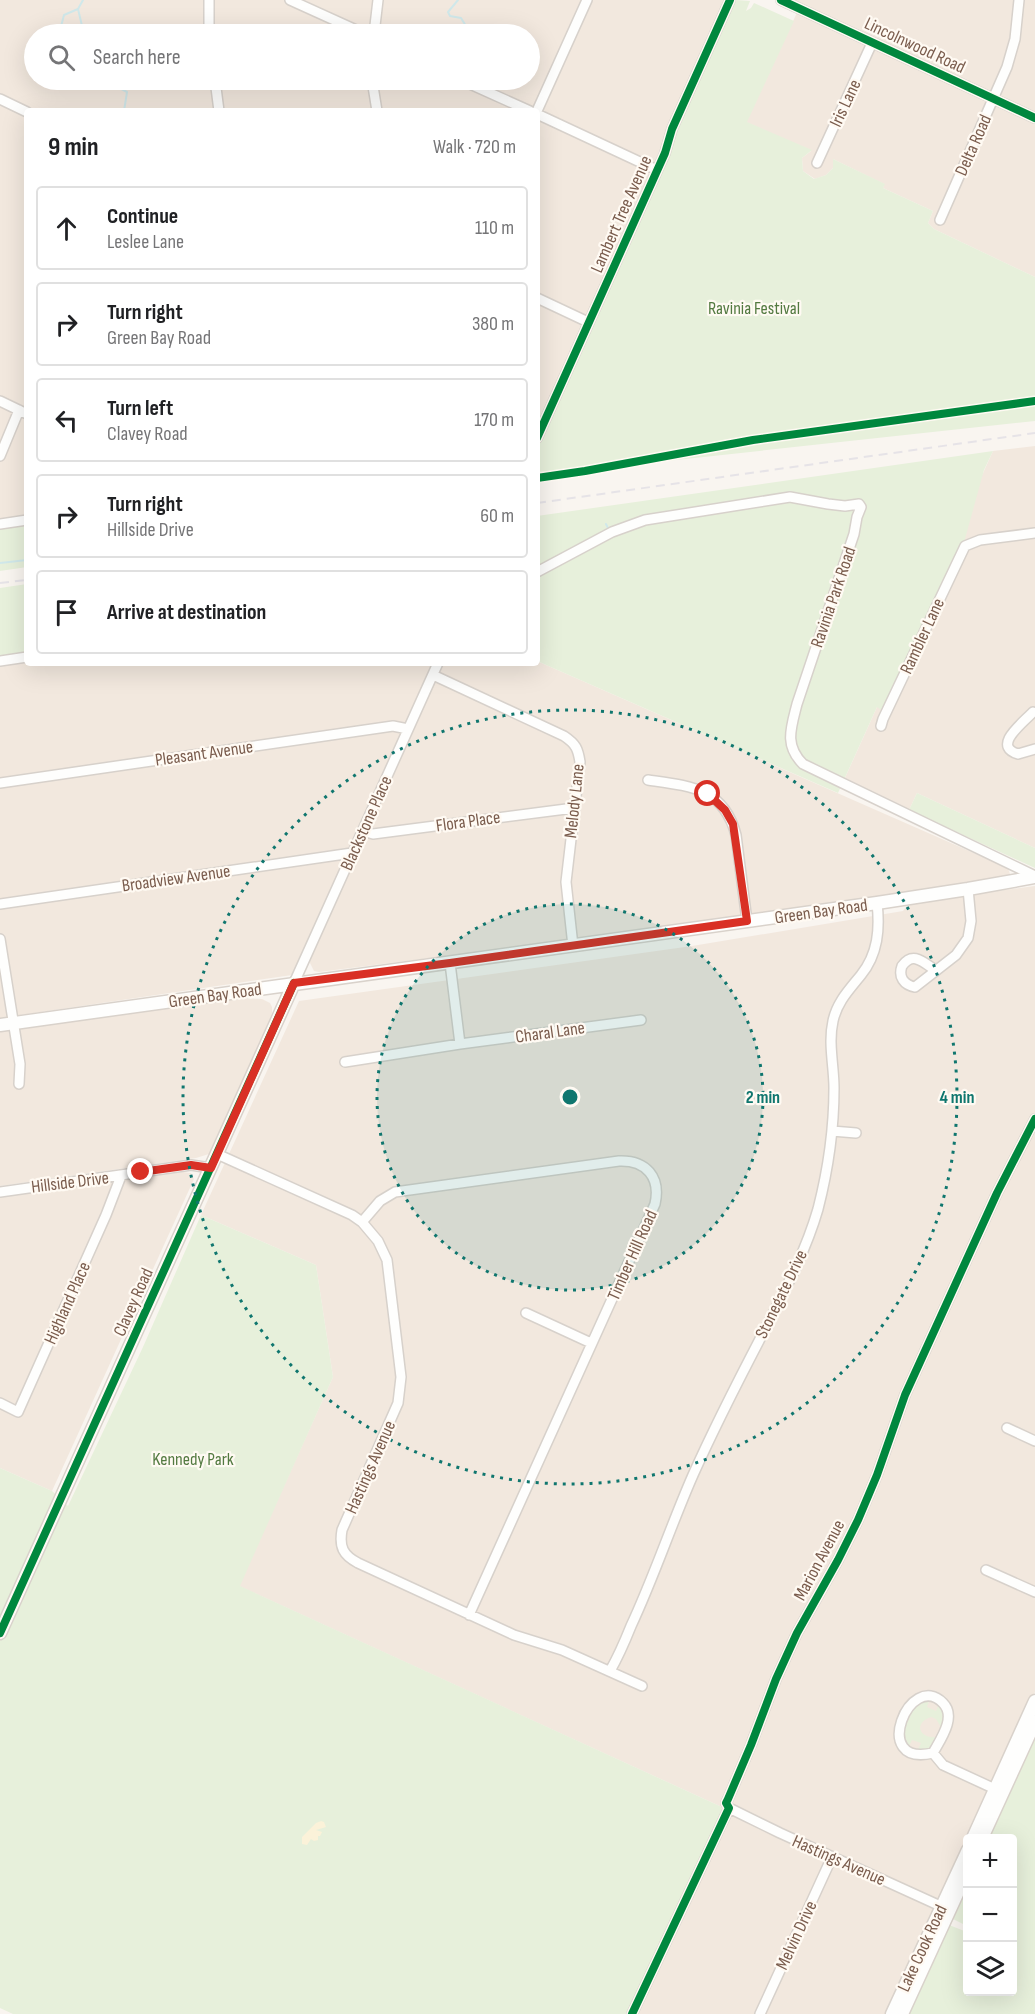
<!DOCTYPE html>
<html lang="en">
<head>
<meta charset="utf-8">
<style>
  :root { --surface:#fff; --page:#f2f2f2; --text:#202124; --muted:#757577; --line:#e0e0e0 }
  body { margin:0; font-family:"Sofia Sans Condensed",sans-serif; background:var(--page); color:var(--text) }
  .controls { position:absolute; right:18px; bottom:18px; display:grid; overflow:hidden; border-radius:6px; box-shadow:0 6px 24px #0002 }
  .controls button { width:54px; height:54px; display:grid; place-items:center; padding:0; border:0; border-bottom:2px solid var(--line); background:var(--surface); color:var(--text); font:30px sans-serif }
  .stop { position:absolute; width:18px; height:18px; margin:-14px; border:4px solid #d93025; border-radius:50%; background:#fff }
  .stop.end { background:#d93025; border-color:#fff; box-shadow:0 2px 6px #0008 }
  .list { margin:0; padding:0; list-style:none }
  h2 { display:flex; justify-content:space-between; align-items:center; height:78px; margin:0; padding:0 24px; font-size:26px }
  h2 small { font-size:20px; font-weight:400; color:var(--muted) }
  .list li { display:grid; grid-template-columns:39px 1fr auto; gap:18px; align-items:center; box-sizing:border-box; height:84px; margin:0 12px 12px; padding:0 12px; border:2px solid var(--line); border-radius:6px }
  .list b { display:block; font-size:22px; white-space:nowrap }
  .list p { margin:0; font-size:20px; white-space:nowrap; color:var(--muted) }
  .list em { font-size:20px; font-style:normal; color:var(--muted) }
  .icon { flex:none; width:33px; height:33px; fill:none; stroke:currentColor; stroke-width:2; stroke-linecap:round; stroke-linejoin:round }
  .map { position:relative; flex:none; width:1035px; height:2014px; overflow:hidden }
  .search { position:absolute; background:var(--surface); box-shadow:0 6px 24px #0002; left:24px; top:24px; width:516px; height:66px; display:flex; align-items:center; gap:15px; box-sizing:border-box; padding:0 21px; border-radius:33px; color:var(--muted); font-size:22px }
  .panel { position:absolute; background:var(--surface); box-shadow:0 6px 24px #0002; left:24px; top:108px; width:516px; height:558px; border-radius:6px }
  .map>svg:first-child { display:block }
</style>
</head>
<body>
<div class="map">
<svg width="1035" height="2014" viewBox="0 0 1035 2014">
  <rect width="100%" height="100%" fill="#f9f5f0"/>
  <path fill="#f2e8de" fill-rule="evenodd" d="M0,0H726L537,428V111H27V517L0,521ZM34,34H530V80H34Z
    M790,0H1035V277L934,229L928,223L933,211L883,188L884,184L833,159V168L826,175L815,179L803,171L802,158L811,151L746,122L801,4Z
    M1035,446V848L917,793L909,810L844,780L993,451Z
    M27,661V663H433L292,975L0,1018V665Z
    M537,661L1001,865L1008,868L1010,874L1007,877L625,933L319,972L314,971L310,963V956L442,663H537Z
    M1035,886V1692L888,2014H629L724,1808L239,1586L333,1377L316,1265L201,1215L299,1001L692,946L903,911L909,903Z
    M233,998L262,999L270,1003L272,1007V1013L267,1027L209,1154L196,1158L0,1186V1031Z
    M183,1172L191,1173L194,1179L52,1491L0,1468V1197Z"/>
  <path fill="#e7f0db" d="M736,0L750,1L746,11L751,8L754,3L794,21L747,122L812,150L802,158L803,171L814,179L826,175L833,168V159L885,184L883,188L933,211L928,223L934,229L1035,277V421L537,475V438Z
    M993,451L984,470L965,539L883,711L877,707L838,793L537,661V516Z
    M27,524V567L0,571V528Z
    M27,584V652L0,656V588Z
    M917,793L1035,848V868L909,810Z
    M201,1215L316,1265L333,1377L240,1586L724,1808L629,2014H13L0,2008V1468L52,1491L68,1506L143,1347Z
    M929,1701L927,1707L936,1711L939,1704C945,1712 945,1718 941,1727L936,1719L931,1717C913,1723 919,1739 937,1737L928,1749L918,1750L921,1743L912,1740L909,1746L904,1736V1729L915,1706L920,1702Z
    M1035,1729V2014H905L949,1925L967,1932L968,1992H1012V1897L1016,1889L1013,1888L1012,1838H985Z
    M967,1877V1926L951,1918Z"/>
  <path fill="#fbf2d9" d="M321,1821L324,1822L326,1827L316,1830L322,1832L320,1836H318V1840L314,1841L311,1839L307,1845L302,1844V1837L316,1823Z"/>
  <g fill="none" stroke-linecap="round" stroke-linejoin="round">
    <path stroke="#d0e8ea" stroke-width="2" d="M83,0L78,9L83,30L90,34
      M458,0L448,12L450,16L461,18L466,26L474,31L473,34
      M59,34L64,15L78,9
      M464,34H466
      M105,80L127,92L124,111
      M606,524L609,530
      M0,563L27,560"/>
    <defs>
      <path id="street" d="M209,0V34
        M290,0L365,34
        M781,0L1035,118
        M374,34L378,0
        M215,80L219,111
        M372,80L377,111
        M461,80L530,111
        M0,99L27,112
        M537,111L587,0
        M537,114L657,170
        M817,163L872,43
        M940,220L1007,67L1015,39L1019,0
        M537,298L588,322
        M0,401L27,414
        M537,438L665,153L672,129L730,0
        M0,456L19,410
        M0,524L27,520
        M537,572L612,532L645,520L790,497L828,504L845,506L859,504L861,507L857,517L854,534L797,704C791,728 784,745 803,764L1035,876
        M0,661L27,657
        M433,675L564,736C576,744 578,749 580,762L566,882L573,946
        M1033,712C1024,722 991,746 1018,754L1035,749
        M881,726L883,719L965,546L980,540L1035,533
        M648,780C690,786 724,788 736,835L747,921
        M0,783L393,726L408,729
        M362,831L373,834L574,808
        M0,904L352,853
        M0,939L20,1064L19,1084
        M450,963L460,1044
        M935,970C923,962 913,951 902,966C898,977 904,985 915,987L956,955L968,938L971,921L968,889
        M294,983L438,663
        M345,1062L460,1044L641,1020
        M832,1131L856,1133
        M217,1154L352,1215L362,1222L378,1241L387,1260L401,1377L398,1403L342,1530C339,1547 343,1555 358,1563L514,1635L562,1650L642,1686
        M0,1192L191,1165L211,1168
        M362,1222L380,1201L395,1192L619,1161C646,1160 661,1177 655,1204L469,1615
        M526,1313L591,1343
        M0,1403L18,1412L106,1215L121,1176
        M1007,1428L1035,1441
        M986,1570L1035,1592
        M610,1671C618,1657 625,1641 631,1626C654,1577 671,1525 693,1475C714,1428 737,1383 761,1337C782,1296 805,1254 818,1209C828,1170 834,1129 834,1088C834,1066 828,1043 833,1021C837,1002 849,990 861,975C878,954 880,929 877,903
        M933,1753C940,1740 957,1717 943,1703C910,1669 869,1768 933,1753L943,1765L995,1789
        M729,1808L780,1833L947,1909
        M632,2014L729,1808L726,1803L728,1799L751,1745L776,1679L797,1633L838,1560L858,1520L877,1475L905,1395L997,1193L1035,1119
        M760,2014L832,1857"/>
      <path id="secondary" d="M0,1025L877,903L968,889L1035,877
        M0,1633L294,983
        M973,1838L1035,1701
        M982,1838L1035,1722
        M892,2014L968,1850
        M902,2014L968,1870"/>
    </defs>
    <use href="#street" stroke="#d7d1cb" stroke-width="12"/>
    <use href="#secondary" stroke="#d9d2cb" stroke-width="15"/>
    <use href="#street" stroke="#fefefd" stroke-width="9"/>
    <use href="#secondary" stroke="#fefefd" stroke-width="12"/>
    <path stroke="#e6e3e7" stroke-width="2" stroke-dasharray="9 6" stroke-linecap="butt" d="M537,503L1035,433
      M0,583L27,580"/>
    <defs>
      <path id="cycleway" d="M781,0L1035,118
        M537,438L665,153L672,129L730,0
        M537,478L585,471L753,440L1035,401
        M0,1633L294,983
        M632,2014L729,1808L726,1803L728,1799L751,1745L776,1679L797,1633L838,1560L858,1520L877,1475L905,1395L997,1193L1035,1119"/>
    </defs>
    <use href="#cycleway" stroke="#fffaf3" stroke-width="11"/>
    <use href="#cycleway" stroke="#00873e" stroke-width="8"/>
  </g>
  <g fill="none" stroke-linecap="round" stroke-linejoin="round">
    <path stroke="#d93025" stroke-width="8" d="M141,1172L191,1165L211,1168L294,983L450,963L747,921L733,824L725,810L708,794"/>
  </g>
  <circle cx="570" cy="1097" r="193" fill="#0f766e" fill-opacity=".12"/>
  <g fill="none" stroke="#0f766e" stroke-width="3" stroke-dasharray="3 6">
    <circle cx="570" cy="1097" r="193"/>
    <circle cx="570" cy="1097" r="387"/>
  </g>
  <g text-anchor="middle" stroke-width="4.5" stroke-linejoin="round" paint-order="stroke">
    <g font-size="18" fill="#7a5c4d" stroke="#fffaf3">
      <text transform="translate(915 45) rotate(25)" y="6">Lincolnwood Road</text>
      <text transform="translate(845 103) rotate(-65)" y="6">Iris Lane</text>
      <text transform="translate(973 145) rotate(-66)" y="6">Delta Road</text>
      <text transform="translate(621 214) rotate(-66)" y="6">Lambert Tree Avenue</text>
      <text transform="translate(833 597) rotate(-71)" y="6">Ravinia Park Road</text>
      <text transform="translate(922 636) rotate(-65)" y="6">Rambler Lane</text>
      <text transform="translate(204 753) rotate(-8)" y="6">Pleasant Avenue</text>
      <text transform="translate(574 801) rotate(-84)" y="6">Melody Lane</text>
      <text transform="translate(468 821) rotate(-8)" y="6">Flora Place</text>
      <text transform="translate(366 823) rotate(-66)" y="6">Blackstone Place</text>
      <text transform="translate(176 878) rotate(-8)" y="6">Broadview Avenue</text>
      <text transform="translate(821 911) rotate(-8)" y="6">Green Bay Road</text>
      <text transform="translate(215 995) rotate(-8)" y="6">Green Bay Road</text>
      <text transform="translate(550 1032) rotate(-8)" y="6">Charal Lane</text>
      <text transform="translate(70 1182) rotate(-7)" y="6">Hillside Drive</text>
      <text transform="translate(632 1255) rotate(-66)" y="6">Timber Hill Road</text>
      <text transform="translate(781 1294) rotate(-64)" y="6">Stonegate Drive</text>
      <text transform="translate(133 1302) rotate(-66)" y="6">Clavey Road</text>
      <text transform="translate(67 1303) rotate(-66)" y="6">Highland Place</text>
      <text transform="translate(370 1467) rotate(-66)" y="6">Hastings Avenue</text>
      <text transform="translate(819 1560) rotate(-62)" y="6">Marion Avenue</text>
      <text transform="translate(839 1860) rotate(24)" y="6">Hastings Avenue</text>
      <text transform="translate(796 1935) rotate(-65)" y="6">Melvin Drive</text>
      <text transform="translate(922 1948) rotate(-65)" y="6">Lake Cook Road</text>
    </g>
    <g font-size="18" fill="#537a41" stroke="#fffaf3">
      <text x="754" y="314">Ravinia Festival</text>
      <text x="193" y="1465">Kennedy Park</text>
    </g>
  </g>
  <circle cx="570" cy="1097" r="9" fill="#0f766e" stroke="#fffaf3" stroke-width="3"/>
  <g font-size="18" text-anchor="middle" font-weight="bold" fill="#0f766e" stroke="#fffaf3" stroke-width="4.5" stroke-linejoin="round" paint-order="stroke">
    <text x="763" y="1103">2 min</text>
    <text x="957" y="1103">4 min</text>
  </g>
</svg>
<div class="controls">
<button>+</button>
<button>−</button>
<button><svg class="icon" aria-label="layers" viewBox="0 0 24 24"><path d="M12 4l9 5-9 5-9-5zM3 14l9 5 9-5"/></svg></button>
</div>
<div class="stop" style="left:708px;top:794px"></div>
<div class="stop end" style="left:141px;top:1172px"></div>
<div class="search"><svg class="icon" aria-label="search" viewBox="0 0 24 24"><circle cx="10" cy="10" r="6"/><path d="M15 15l6 6"/></svg>Search here</div>
<section class="panel">
<h2>9 min<small>Walk · 720 m</small></h2>
<ul class="list">
<li><svg class="icon" aria-label="ahead" viewBox="0 0 24 24"><path d="M12 20V5M6 11l6-6 6 6"/></svg><div><b>Continue</b><p>Leslee Lane</p></div><em>110 m</em></li>
<li><svg class="icon" aria-label="right" viewBox="0 0 24 24"><path d="M7 20v-9h11M14 6l5 5-5 5"/></svg><div><b>Turn right</b><p>Green Bay Road</p></div><em>380 m</em></li>
<li><svg class="icon" aria-label="left" viewBox="0 0 24 24"><path d="M17 20v-9H6M10 6l-5 5 5 5"/></svg><div><b>Turn left</b><p>Clavey Road</p></div><em>170 m</em></li>
<li><svg class="icon" aria-label="right" viewBox="0 0 24 24"><path d="M7 20v-9h11M14 6l5 5-5 5"/></svg><div><b>Turn right</b><p>Hillside Drive</p></div><em>60 m</em></li>
<li><svg class="icon" aria-label="arrive" viewBox="0 0 24 24"><path d="M6 21V4h12l-3 4 3 4H6"/></svg><div><b>Arrive at destination</b></div></li>
</ul>
</section>
</div>
</body>
</html>
